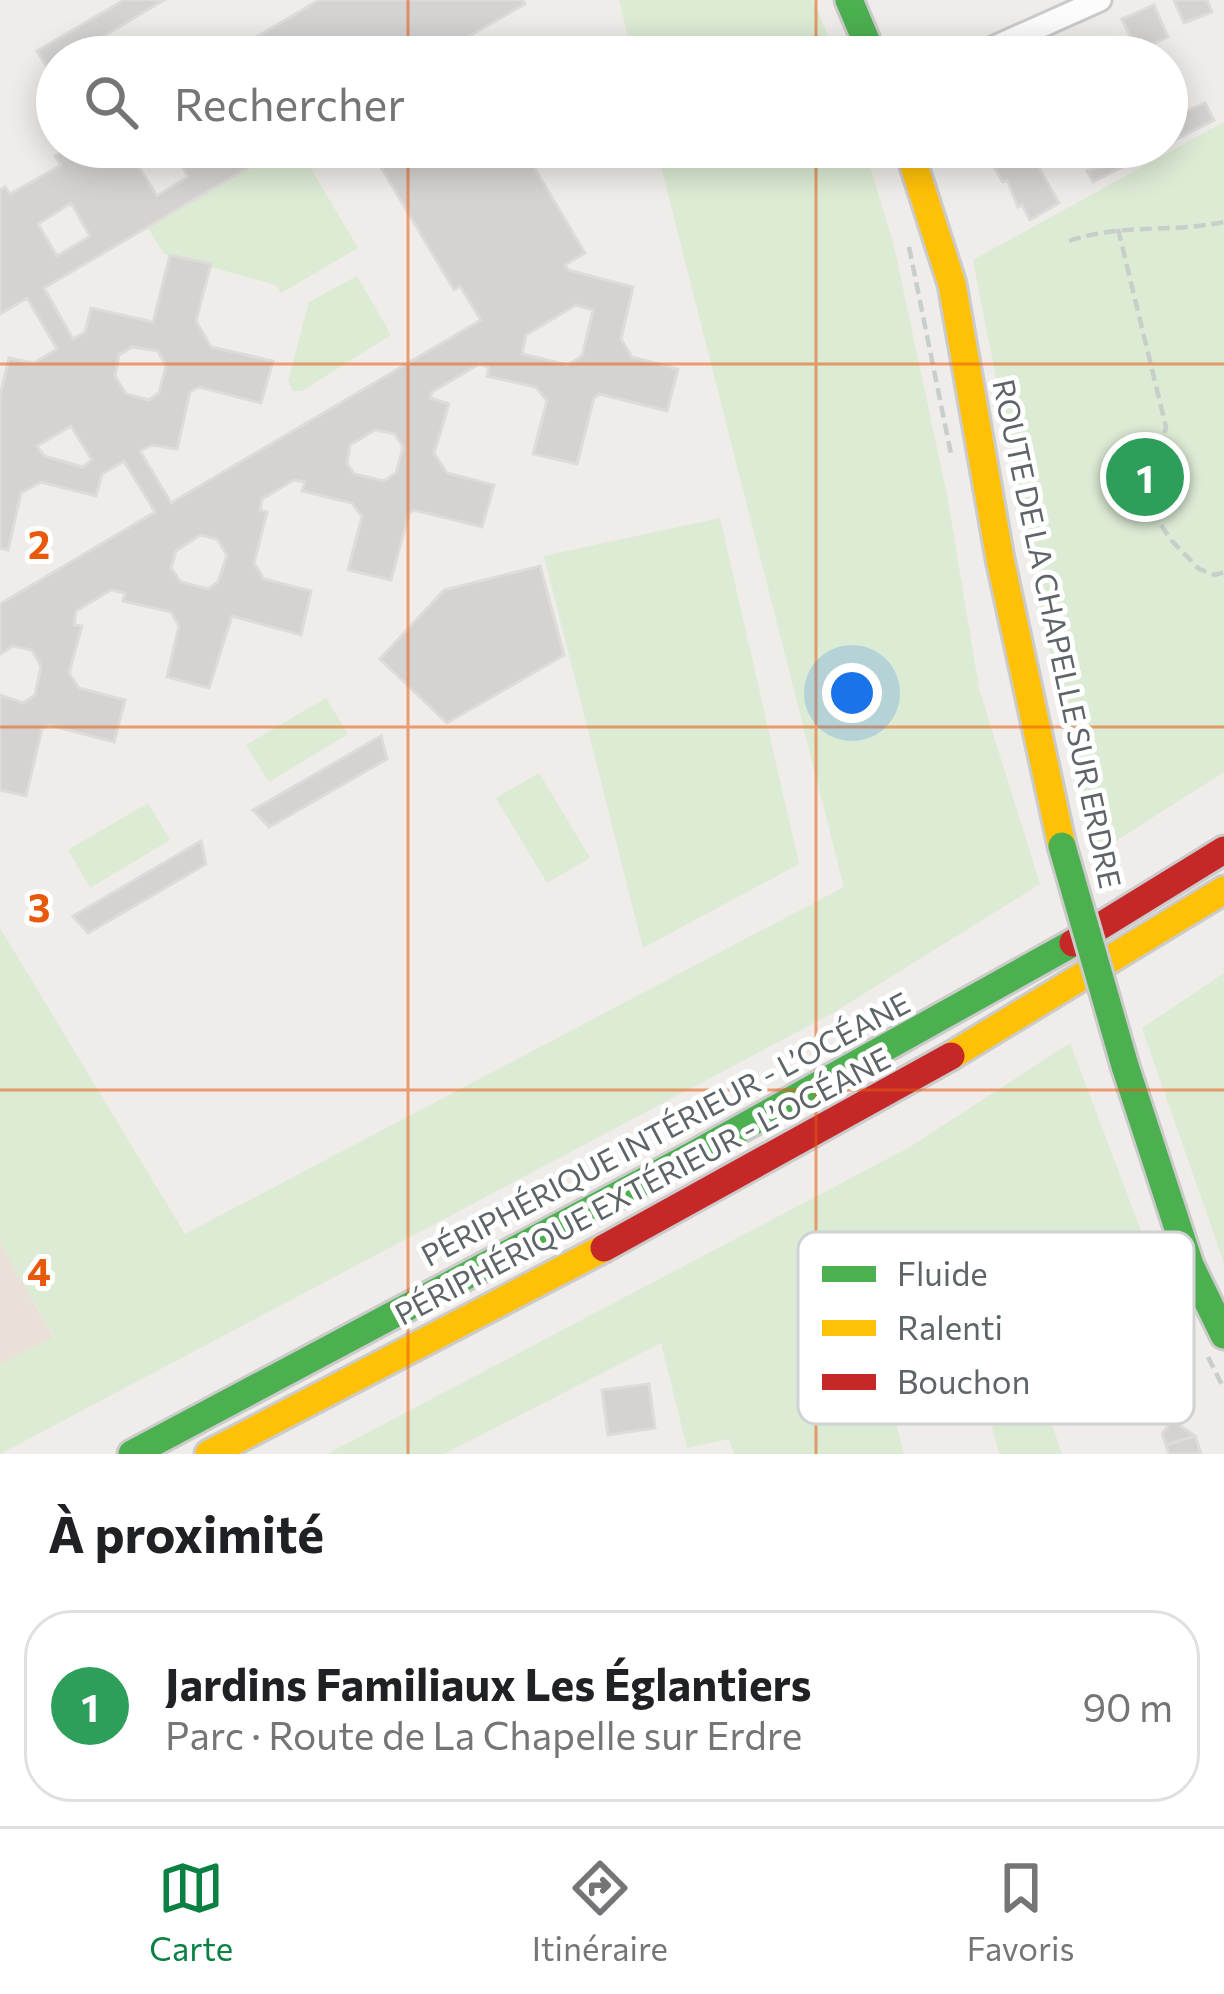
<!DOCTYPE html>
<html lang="fr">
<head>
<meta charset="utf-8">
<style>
  :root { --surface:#fff; --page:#f6f6f6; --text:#202124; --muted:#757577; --line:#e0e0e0; --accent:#0b8043 }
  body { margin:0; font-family:Commissioner,sans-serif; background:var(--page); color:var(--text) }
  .you { position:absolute; left:852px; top:693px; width:42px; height:42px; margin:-30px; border:9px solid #fff; border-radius:50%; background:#1a73e8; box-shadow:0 0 0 18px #1a73e833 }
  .badge { display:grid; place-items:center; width:78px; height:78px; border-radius:50%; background:var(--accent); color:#fff; font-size:39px; font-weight:700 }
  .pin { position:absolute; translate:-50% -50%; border:6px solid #fff; box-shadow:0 3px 12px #0006 }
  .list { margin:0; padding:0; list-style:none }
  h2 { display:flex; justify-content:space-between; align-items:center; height:156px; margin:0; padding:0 48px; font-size:51px }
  h2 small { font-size:39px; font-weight:400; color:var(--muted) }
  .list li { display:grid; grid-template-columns:78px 1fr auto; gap:36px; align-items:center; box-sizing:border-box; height:192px; margin:0 24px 24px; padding:0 24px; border:3px solid var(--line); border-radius:48px }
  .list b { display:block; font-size:45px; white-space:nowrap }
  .list p { margin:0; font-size:39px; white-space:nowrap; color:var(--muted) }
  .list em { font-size:39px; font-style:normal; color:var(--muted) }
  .icon { flex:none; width:66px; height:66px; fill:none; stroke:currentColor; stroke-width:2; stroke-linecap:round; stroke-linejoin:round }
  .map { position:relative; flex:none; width:1224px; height:1454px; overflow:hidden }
  .search { position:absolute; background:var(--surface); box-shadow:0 6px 30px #0003; left:36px; right:36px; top:36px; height:132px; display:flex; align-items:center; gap:30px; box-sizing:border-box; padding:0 42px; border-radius:66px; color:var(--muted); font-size:45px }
  .sheet { height:372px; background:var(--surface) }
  nav { display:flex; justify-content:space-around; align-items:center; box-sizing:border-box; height:168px; border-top:3px solid var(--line); background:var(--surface); font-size:33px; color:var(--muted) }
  nav a { display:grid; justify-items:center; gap:6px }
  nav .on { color:var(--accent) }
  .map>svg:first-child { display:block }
</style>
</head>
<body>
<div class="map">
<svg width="1224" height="1454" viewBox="0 0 1224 1454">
  <rect width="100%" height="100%" fill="#efece9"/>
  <path fill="#e9e0d8" d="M0,1242L54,1338L0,1365Z"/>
  <path fill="#dcebd4" d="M619,0H813L837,57H633Z
    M1224,122V772L1094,855L1056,686L973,260Z
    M283,147H298L358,248L281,293L276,285L164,254L148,228Z
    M656,147H864L893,242L947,495L979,689L1040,884L833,1013L0,1454V1365L54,1337L0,1242V928L185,1234L844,887Z
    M357,276L391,335L302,391H293L288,381L309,302Z
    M720,518L799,864L643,948L544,556Z
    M326,698L348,734L269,782L246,745Z
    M539,773L590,858L547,883L496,798Z
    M148,803L170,840L90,888L68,850Z
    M1224,973V1263L1142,1028Z
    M1070,1043L1183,1342L1114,1399L1049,1416L1062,1454H999L979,1378L889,1395L904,1454H734L729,1439L687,1448L661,1343L444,1454H327L910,1147Z"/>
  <path fill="#d5d3d2" stroke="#dedbd8" stroke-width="3" fill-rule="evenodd" d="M124,0H164L69,57H57V64L48,69L37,51Z
    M319,0H522L525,4L459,42L468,57H223Z
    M1174,0H1207L1212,12L1184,23Z
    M1154,5L1168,37L1137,51L1122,19Z
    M1205,103L1214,120L1167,144V120Z
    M71,147H166L137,164L157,196L188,177L172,147H283L44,288L73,339L85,332L91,308L153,322L170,255L211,264L196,321L211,347L273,361L261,403L199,387L190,392L177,449L152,445L140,451L171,503L481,320L460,286L454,290L369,147H522L585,253L565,265L568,270L633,287L621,339L632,357L678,369L667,411L599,394L594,398L577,464L533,454L547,401L536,387L487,376L489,367L479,364L432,392L430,398L449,404L434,453L447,473L494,485L482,527L414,510L409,513L391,580L348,570L362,517L352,503L302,491L305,482L294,480L262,499L260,510L267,512L254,563L264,579L311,591L301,635L232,616L209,688L167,677L179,626L171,612L123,601L125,593L111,590L76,611L74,625L82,626L69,673L79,688L125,700L114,742L49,725L42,729L26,796L0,790V695L23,703L35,695L41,666L32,650L13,646L0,654V604L155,512L124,461L102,474L96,496L41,482L21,493L8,550L0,548V396L9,358L34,363L57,349L27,298L0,314V190L5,187L10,194L61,165L55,156ZM71,203L90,236L57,256L38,224ZM576,305L593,310L582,356L568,365L522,354L526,335ZM132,347L158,351L166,366L159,393L149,400L126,394L115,376L119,355ZM71,426L92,460L83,467L44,456L37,446ZM375,430L395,434L403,447L396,473L384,481L354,474L347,463L350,445ZM200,535L217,539L227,555L218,582L208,589L181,582L171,568L176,551Z
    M988,147H1027L1059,203L1030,220L1022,205L1018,207L1007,180L1003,182L990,160L995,158Z
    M1123,147H1161L1093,182L1087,171L1107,165L1103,157Z
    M540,566L564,655L447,723L380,659L444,590Z
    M381,736L387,759L269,827L253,810Z
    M201,841L206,864L88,933L73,916Z
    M649,1384L655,1428L608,1435L602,1390Z
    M1172,1420L1195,1436L1166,1445L1162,1434Z
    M1195,1436L1201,1454H1169L1166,1445Z"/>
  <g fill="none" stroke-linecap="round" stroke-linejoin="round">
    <defs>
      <path id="street" d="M972,57L1100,0"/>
      <path id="fast" d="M849,0L873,57
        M1125,1066L1190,1265L1224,1335
        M132,1454L693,1155L1073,943"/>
      <path id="slow" d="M908,147L952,284L1000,559L1062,846
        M951,1056L1224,890
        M209,1454L604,1248"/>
      <path id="jam" d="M1073,943L1224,850
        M604,1248L951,1056"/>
    </defs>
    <use href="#street" stroke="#cacaca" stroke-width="27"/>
    <use href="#fast" stroke="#cbcbcb" stroke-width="33"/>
    <use href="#slow" stroke="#cbcbcb" stroke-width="33"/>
    <use href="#jam" stroke="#cbcbcb" stroke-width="33"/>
    <path stroke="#c8cfca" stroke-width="4.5" stroke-dasharray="12 6" stroke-linecap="butt" d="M1118,229L1166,427L1152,486V511L1171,540L1199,569L1215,575L1224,572
      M1069,241C1120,223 1172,233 1224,222
      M909,247L952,459
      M1208,1357L1224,1389"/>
    <use href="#street" stroke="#fdfcfc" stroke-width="21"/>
    <use href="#fast" stroke="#4caf50" stroke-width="27"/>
    <use href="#slow" stroke="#ffc107" stroke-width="27"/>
    <use href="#jam" stroke="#c62828" stroke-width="27"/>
    <defs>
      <path id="fast-bridge" d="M1062,846L1125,1066"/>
    </defs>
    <use href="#fast-bridge" stroke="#cbcbcb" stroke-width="33" stroke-linecap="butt"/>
    <use href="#fast-bridge" stroke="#4caf50" stroke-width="27"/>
  </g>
  <path fill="none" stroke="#e8590c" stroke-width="3" stroke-opacity="0.55" d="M408,0V57M816,0V57M408,147V1454M816,147V1454M0,364H1224M0,727H1224M0,1090H1224"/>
  <g text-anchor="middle" stroke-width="10" stroke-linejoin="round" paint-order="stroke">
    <g font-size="30" fill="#5e6568" stroke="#fff">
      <text transform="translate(1056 634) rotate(78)" y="10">ROUTE DE LA CHAPELLE SUR ERDRE</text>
      <text transform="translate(666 1130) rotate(-28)" y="10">PÉRIPHÉRIQUE INTÉRIEUR - L’OCÉANE</text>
      <text transform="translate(643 1187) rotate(-28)" y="10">PÉRIPHÉRIQUE EXTÉRIEUR - L’OCÉANE</text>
    </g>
  </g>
  <rect x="798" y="1232" width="396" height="192" rx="18" fill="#fff" stroke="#cfd1d2" stroke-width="3"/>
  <rect x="822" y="1266" width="54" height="16" fill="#4caf50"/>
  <rect x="822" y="1320" width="54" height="16" fill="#ffc107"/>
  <rect x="822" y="1374" width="54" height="16" fill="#c62828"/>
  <g font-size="33" fill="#5e6568">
    <text x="897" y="1286">Fluide</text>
    <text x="897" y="1340">Ralenti</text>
    <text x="897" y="1394">Bouchon</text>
  </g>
  <g font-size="39" text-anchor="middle" font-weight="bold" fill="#e8590c" stroke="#fff" stroke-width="10" stroke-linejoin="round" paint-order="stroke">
    <text x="39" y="559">2</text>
    <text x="39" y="922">3</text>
    <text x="39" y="1286">4</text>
  </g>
</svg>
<div class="you"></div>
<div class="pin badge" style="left:1145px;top:477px;background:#2e9e5b">1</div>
<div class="search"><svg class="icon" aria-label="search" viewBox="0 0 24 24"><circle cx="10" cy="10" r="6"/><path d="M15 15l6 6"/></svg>Rechercher</div>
</div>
<section class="sheet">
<h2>À proximité<small></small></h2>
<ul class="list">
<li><span class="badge" style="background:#2e9e5b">1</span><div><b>Jardins Familiaux Les Églantiers</b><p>Parc · Route de La Chapelle sur Erdre</p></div><em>90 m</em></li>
</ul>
</section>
<nav>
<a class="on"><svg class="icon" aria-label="map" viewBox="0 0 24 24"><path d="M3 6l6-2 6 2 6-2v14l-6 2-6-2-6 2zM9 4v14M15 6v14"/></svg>Carte</a>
<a><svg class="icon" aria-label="directions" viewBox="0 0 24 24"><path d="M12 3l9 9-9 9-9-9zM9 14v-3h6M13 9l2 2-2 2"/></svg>Itinéraire</a>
<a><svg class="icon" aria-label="saved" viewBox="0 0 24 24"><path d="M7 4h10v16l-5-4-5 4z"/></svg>Favoris</a>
</nav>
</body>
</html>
